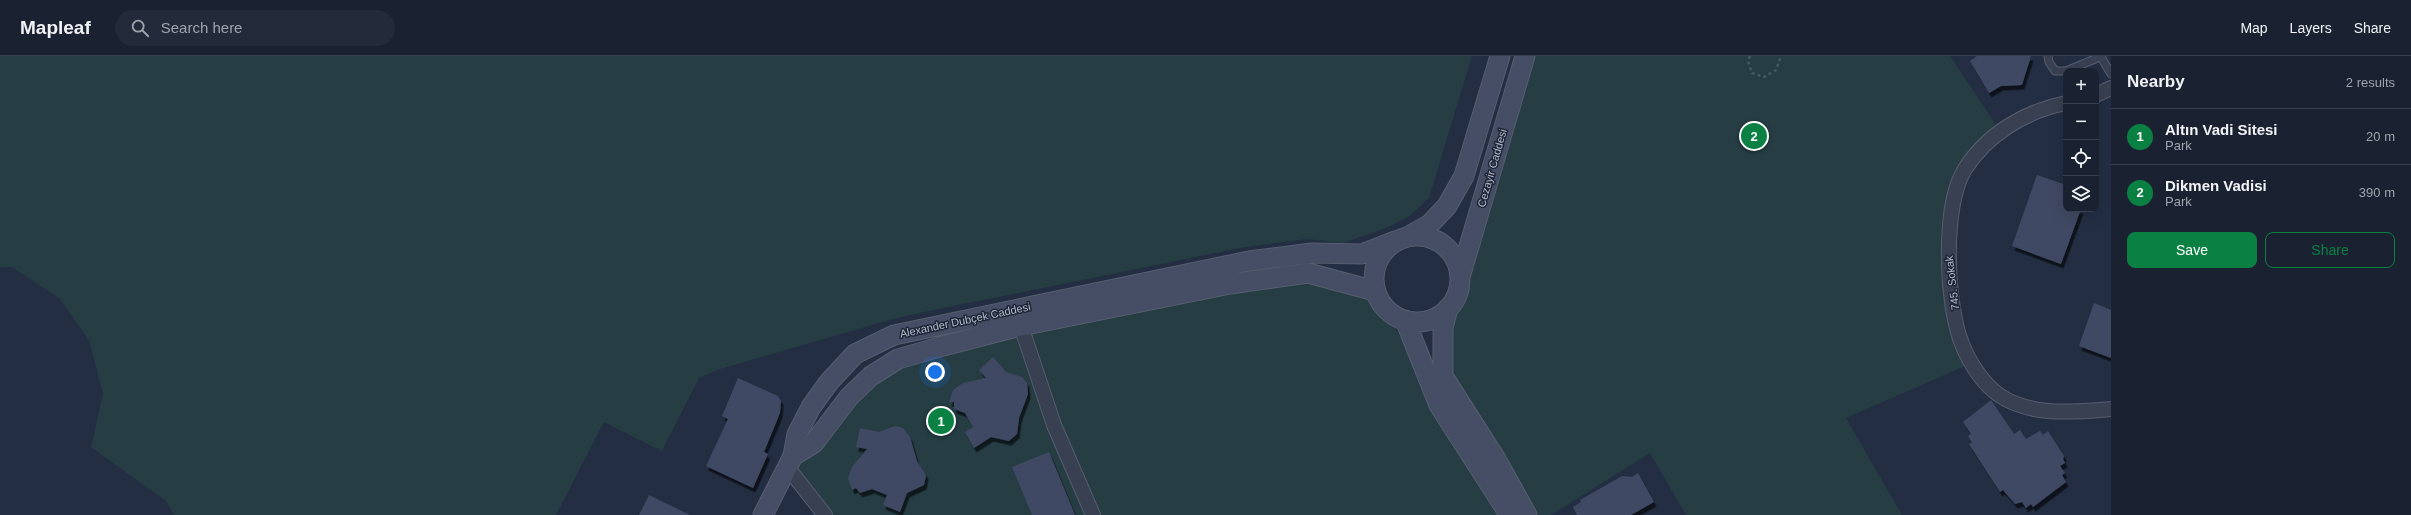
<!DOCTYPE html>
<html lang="en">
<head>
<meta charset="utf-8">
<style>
  :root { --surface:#1a2232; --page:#232a3a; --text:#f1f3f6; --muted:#9fa4ac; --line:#383f4d; --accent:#0b8043 }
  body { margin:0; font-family:Helvetica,sans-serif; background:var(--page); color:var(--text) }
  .controls { position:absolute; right:12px; top:12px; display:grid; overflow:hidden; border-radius:8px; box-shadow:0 4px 16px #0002 }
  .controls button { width:36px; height:36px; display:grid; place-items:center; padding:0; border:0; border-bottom:1px solid var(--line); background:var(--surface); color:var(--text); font:20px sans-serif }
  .you { position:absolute; left:935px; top:316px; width:14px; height:14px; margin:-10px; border:3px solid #fff; border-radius:50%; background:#1a73e8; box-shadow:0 0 0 6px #1a73e833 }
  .badge { display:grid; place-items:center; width:26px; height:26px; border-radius:50%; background:var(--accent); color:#fff; font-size:13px; font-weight:700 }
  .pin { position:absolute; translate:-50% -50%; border:2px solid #fff; box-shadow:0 1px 4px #0006 }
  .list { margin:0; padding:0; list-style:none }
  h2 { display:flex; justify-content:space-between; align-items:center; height:52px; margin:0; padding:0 16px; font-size:17px }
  h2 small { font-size:13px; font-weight:400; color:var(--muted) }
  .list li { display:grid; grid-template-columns:26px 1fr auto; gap:12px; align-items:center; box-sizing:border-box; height:56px; padding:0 16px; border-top:1px solid var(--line) }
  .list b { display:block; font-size:15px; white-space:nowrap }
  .list p { margin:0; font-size:13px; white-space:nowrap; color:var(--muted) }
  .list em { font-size:13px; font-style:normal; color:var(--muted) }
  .actions { display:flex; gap:8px; padding:12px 16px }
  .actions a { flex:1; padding:9px 0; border:1px solid var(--accent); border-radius:8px; text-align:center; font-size:14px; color:var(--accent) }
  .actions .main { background:var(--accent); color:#fff }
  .icon { flex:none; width:22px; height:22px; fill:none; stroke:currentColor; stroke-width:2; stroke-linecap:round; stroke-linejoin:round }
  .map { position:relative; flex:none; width:2111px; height:459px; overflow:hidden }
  header { display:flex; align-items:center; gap:24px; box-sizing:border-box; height:56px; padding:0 20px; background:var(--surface); border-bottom:1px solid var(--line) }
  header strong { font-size:19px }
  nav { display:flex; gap:22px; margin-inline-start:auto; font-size:14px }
  .search { width:280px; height:36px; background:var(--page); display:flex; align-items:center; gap:10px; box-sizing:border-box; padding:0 14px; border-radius:22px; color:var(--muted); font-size:15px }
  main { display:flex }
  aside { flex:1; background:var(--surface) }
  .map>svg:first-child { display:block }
</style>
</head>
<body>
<header>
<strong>Mapleaf</strong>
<div class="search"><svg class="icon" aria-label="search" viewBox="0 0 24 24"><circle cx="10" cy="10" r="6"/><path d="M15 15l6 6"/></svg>Search here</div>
<nav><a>Map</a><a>Layers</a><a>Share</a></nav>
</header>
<main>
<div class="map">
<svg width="2111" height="459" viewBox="0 0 2111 459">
  <defs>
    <filter id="shadow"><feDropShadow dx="2.5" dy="4.5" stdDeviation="0" flood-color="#0009"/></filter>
  </defs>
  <rect width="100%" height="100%" fill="#232e43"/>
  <path fill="#253d43" d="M0,0H1472L1429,142L1411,159L1389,171L1343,187L1307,183L1245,191L929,255L889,264L717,314L699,322L662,395L604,366L556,459H174L166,445L91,391L103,338L89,284L59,242L12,211H0Z
    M1525,0H1950L2001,76L1988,86L1952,146L1953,245L1972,307L1846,362L1902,459H1686L1650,397L1551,459H1527L1442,296L1448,252L1455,243L1459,229Z
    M1345,225L1381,247L1439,349L1512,459H825L787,411L898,303L1230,228Z"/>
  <path fill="#404a63" filter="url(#shadow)" d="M1977,0H2031L2022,29L2001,30L1989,37L1970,5Z
    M2037,119L2066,129V153H2081L2061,208L2012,190Z
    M2094,247L2111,254V302L2079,290Z
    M993,301L1006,316L1022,321L1027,327L1028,338L1019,362L1017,378L1009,385L991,381L974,392L965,376L973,371L965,357L954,353V346H949L953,334L963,327L986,322L979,314Z
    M738,322L778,340L781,345L780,357L764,396L768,398L753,432L706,410L728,363L722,360Z
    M1991,344L2014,378L2020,374L2026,383L2040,375L2043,379L2048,375L2064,400L2063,403L2065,407L2060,410L2065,417L2062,419L2066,426L2033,451L2031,448L2026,452L2022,446L2015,448L2003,434L2000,436L1969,388L1972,387L1968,380L1971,378L1963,366Z
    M895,370L903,372L910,381L917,405L926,419L924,429L907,437L900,456L883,449L887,439L872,433L860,437L856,432L852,434L848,422L852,411L867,393L856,391L860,372L879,376Z
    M1049,396L1075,459H1032L1012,411Z
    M1638,417L1654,446L1631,459H1577L1573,451L1581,446L1580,444L1622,420L1632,421Z
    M649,439L690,459H639Z"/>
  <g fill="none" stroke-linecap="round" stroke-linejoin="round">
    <defs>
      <path id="lane" d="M2048,0L2049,6L2055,15H2066
        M2101,1L2111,18
        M2066,15L2102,0"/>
      <path id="street" d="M2096,39L2111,32
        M2066,47C2026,55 1987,78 1965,113C1942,149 1946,249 1962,288C1969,306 1983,328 1999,339C2031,361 2075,356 2111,353
        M1021,270L1054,369L1093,459
        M787,411L825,459"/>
      <path id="secondary" d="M1409,180L1430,168L1447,150L1464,120L1500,0
        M1374 223a43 43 0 1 1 86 0a43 43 0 1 1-86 0Z
        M1460,221L1525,0
        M1448,252L1443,272V320L1497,405L1527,459
        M1405,264L1439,349L1507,455L1512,459
        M793,400L814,387L849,341L871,320L898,303L943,290L1021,270L1230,228L1308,217L1375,235
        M763,459L793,400L797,378L811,351L829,326L855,298L894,279L1249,205L1312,197L1362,198L1395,185"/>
    </defs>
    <use href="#lane" stroke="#565e6f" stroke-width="9"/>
    <use href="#street" stroke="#565e6f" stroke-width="16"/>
    <use href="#secondary" stroke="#565e6f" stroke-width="21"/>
    <path stroke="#445a60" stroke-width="2.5" stroke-dasharray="3 3" stroke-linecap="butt" d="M1750,0L1748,5L1752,17L1764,21L1776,14L1781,0"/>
    <use href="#lane" stroke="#384052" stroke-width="7"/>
    <use href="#street" stroke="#384052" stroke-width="14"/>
    <use href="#secondary" stroke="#454e65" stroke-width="19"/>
  </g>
  <g text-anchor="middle" stroke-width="3" stroke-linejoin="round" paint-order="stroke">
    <g font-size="11" fill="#b5bccc" stroke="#1d2537">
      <text transform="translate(1492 112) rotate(-74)" y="4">Cezayir Caddesi</text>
      <text transform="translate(1952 227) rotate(-97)" y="4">745. Sokak</text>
      <text transform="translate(965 264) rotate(-12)" y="4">Alexander Dubçek Caddesi</text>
    </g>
  </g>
</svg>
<div class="controls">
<button>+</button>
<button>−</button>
<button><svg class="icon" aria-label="locate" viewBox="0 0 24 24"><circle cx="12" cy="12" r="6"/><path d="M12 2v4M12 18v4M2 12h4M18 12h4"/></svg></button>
<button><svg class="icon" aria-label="layers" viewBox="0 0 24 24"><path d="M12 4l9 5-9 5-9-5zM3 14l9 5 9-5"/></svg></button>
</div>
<div class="you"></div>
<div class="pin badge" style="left:941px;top:365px">1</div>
<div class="pin badge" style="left:1754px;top:80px">2</div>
</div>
<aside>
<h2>Nearby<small>2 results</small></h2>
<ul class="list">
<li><span class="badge">1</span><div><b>Altın Vadi Sitesi</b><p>Park</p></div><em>20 m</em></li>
<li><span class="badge">2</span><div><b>Dikmen Vadisi</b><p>Park</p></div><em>390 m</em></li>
</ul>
<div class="actions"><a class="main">Save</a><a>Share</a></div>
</aside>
</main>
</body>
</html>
